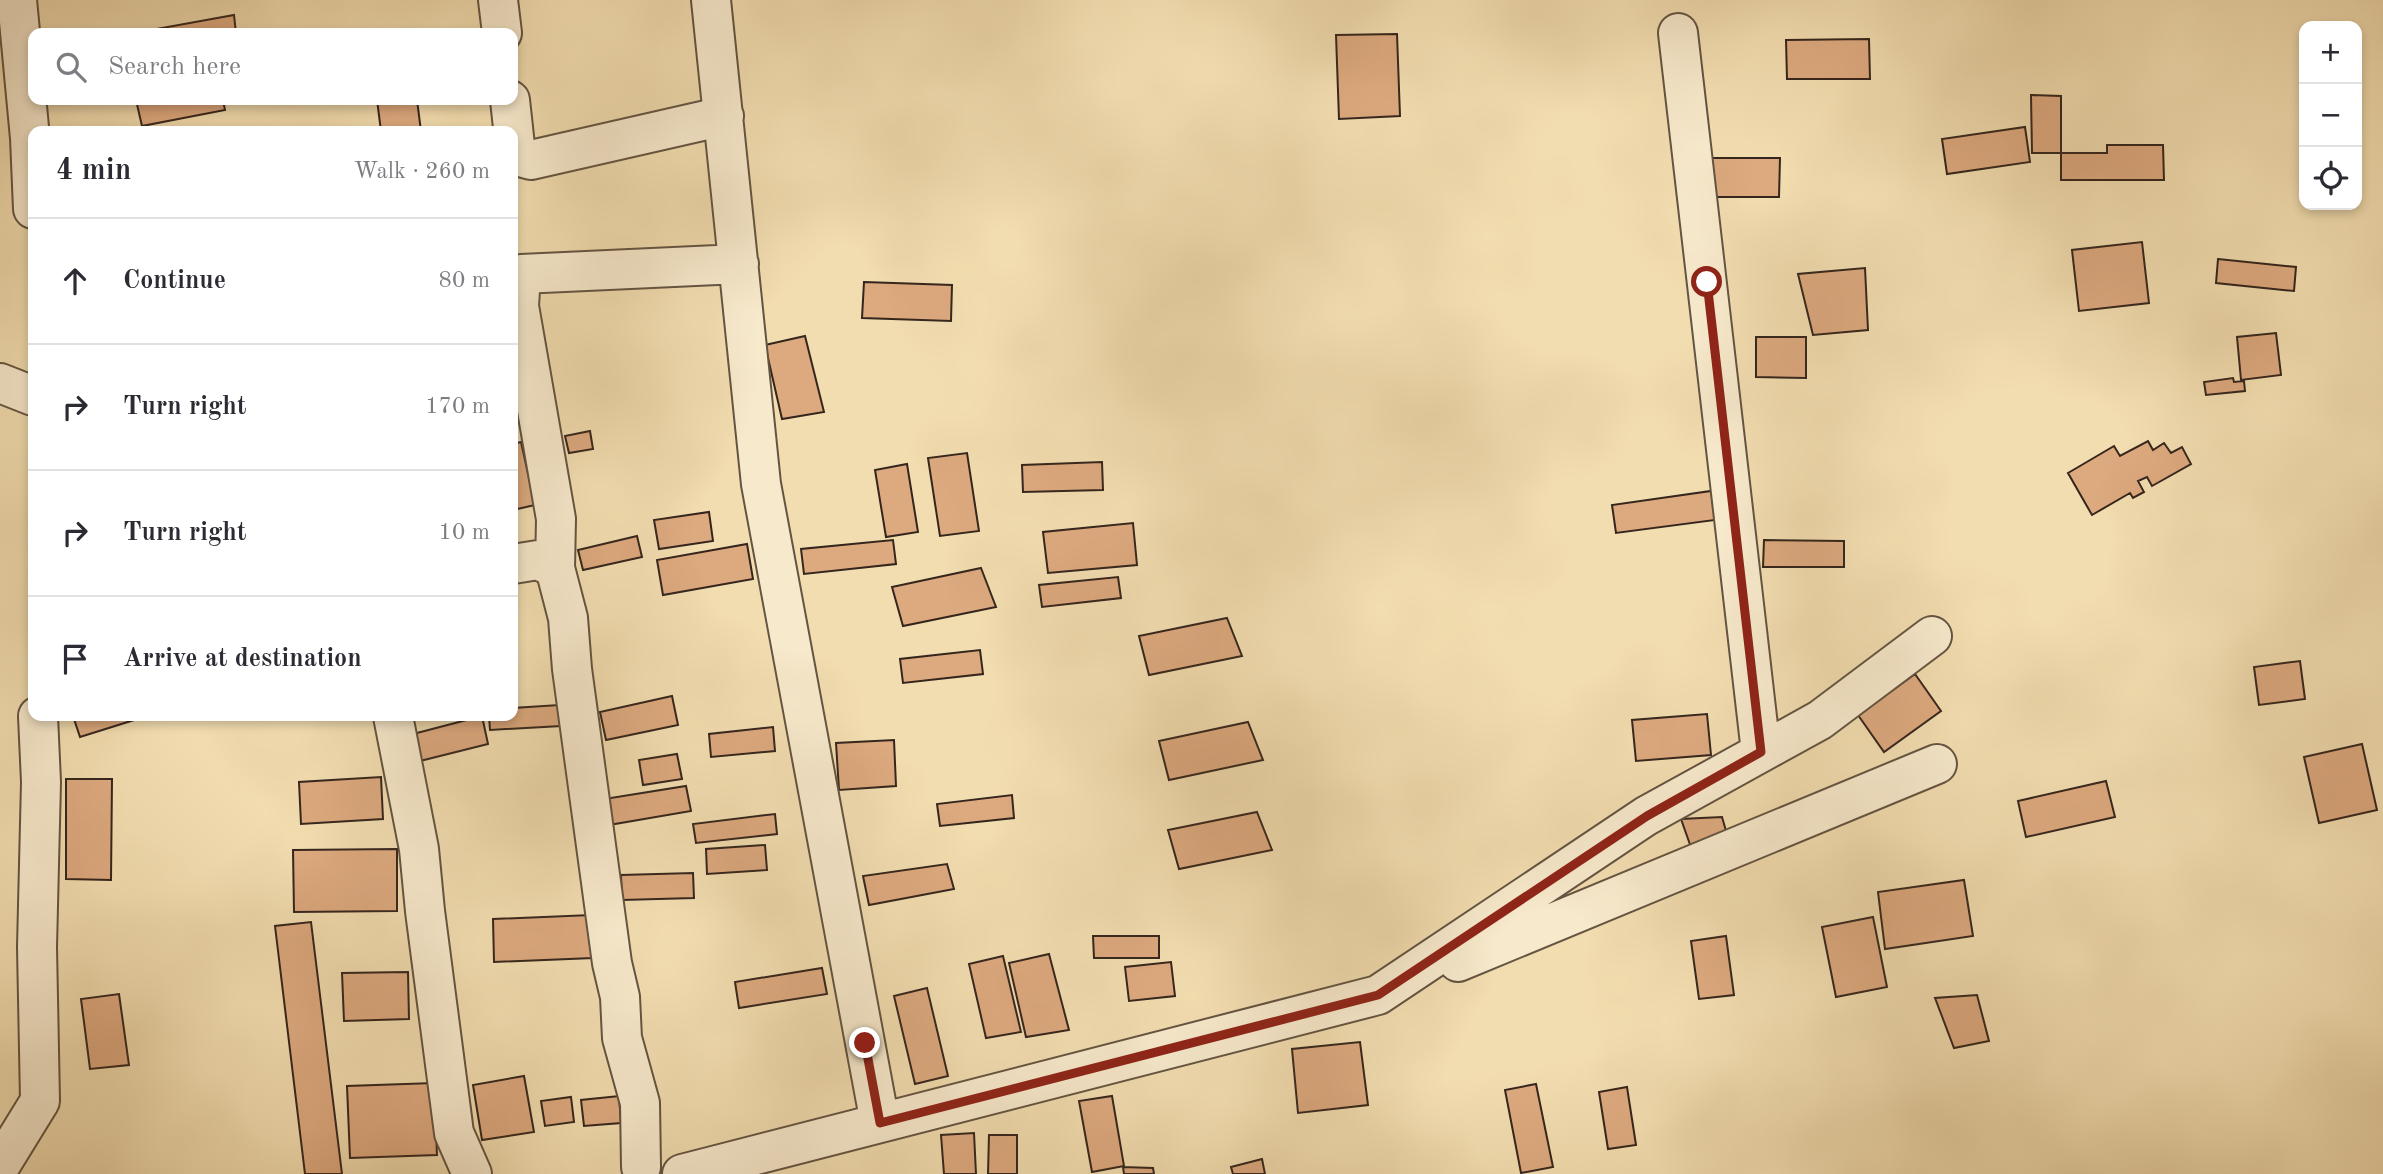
<!DOCTYPE html>
<html lang="en">
<head>
<meta charset="utf-8">
<style>
  :root { --surface:#fff; --page:#f2f2f3; --text:#2b2b33; --muted:#7c7c81; --line:#e1e1e2 }
  body { margin:0; font-family:"Old Standard TT",serif; background:var(--page); color:var(--text) }
  .controls { position:absolute; right:21px; top:21px; display:grid; overflow:hidden; border-radius:14px; box-shadow:0 4px 10px #0003 }
  .controls button { width:63px; height:63px; display:grid; place-items:center; padding:0; border:0; border-bottom:2px solid var(--line); background:var(--surface); color:var(--text); font:35px sans-serif }
  .stop { position:absolute; width:21px; height:21px; margin:-16px; border:5px solid #8f2418; border-radius:50%; background:#fff }
  .stop.end { background:#8f2418; border-color:#fff; box-shadow:0 2px 7px #0008 }
  .list { margin:0; padding:0; list-style:none }
  h2 { display:flex; justify-content:space-between; align-items:center; height:91px; margin:0; padding:0 28px; font-size:30px }
  h2 small { font-size:23px; font-weight:400; color:var(--muted) }
  .list li { display:grid; grid-template-columns:46px 1fr auto; gap:21px; align-items:center; box-sizing:border-box; height:126px; padding:0 28px; border-top:2px solid var(--line) }
  .list b { display:block; font-size:26px; white-space:nowrap }
  .list em { font-size:23px; font-style:normal; color:var(--muted) }
  .icon { flex:none; width:38px; height:38px; fill:none; stroke:currentColor; stroke-width:2; stroke-linecap:round; stroke-linejoin:round }
  .map { position:relative; flex:none; width:2383px; height:1174px; overflow:hidden }
  .search { position:absolute; background:var(--surface); box-shadow:0 4px 10px #0003; left:28px; top:28px; width:490px; height:77px; display:flex; align-items:center; gap:18px; box-sizing:border-box; padding:0 24px; border-radius:14px; color:var(--muted); font-size:26px }
  .panel { position:absolute; background:var(--surface); box-shadow:0 4px 10px #0003; left:28px; top:126px; width:490px; height:595px; border-radius:14px }
  .map>svg:first-child { display:block }
</style>
</head>
<body>
<div class="map">
<svg width="2383" height="1174" viewBox="0 0 2383 1174">
  <rect width="100%" height="100%" fill="#f2ddb0"/>
  <filter id="stains"><feTurbulence type="fractalNoise" baseFrequency=".00286" numOctaves="4"/><feColorMatrix values="0 0 0 0 .2 0 0 0 0 .09 0 0 0 0 .02 0 0 0 .5 -.17"/></filter>
  <radialGradient id="worn" r=".72"><stop offset=".6" stop-color="#630" stop-opacity="0"/><stop offset="1" stop-color="#630" stop-opacity=".3"/></radialGradient>
  <path fill="#dda97f" stroke="#35261d" stroke-width="2" d="M234,15L236,33H152L151,30Z
    M1397,34L1400,116L1339,119L1336,35Z
    M1869,39L1870,79H1787L1786,40Z
    M2031,95L2061,96V153H2032Z
    M136,100H223L225,110L142,126Z
    M377,100H417L421,131H381Z
    M2025,127L2030,162L1947,174L1942,139Z
    M2107,145H2163L2164,180H2061V153H2107Z
    M1705,158H1780L1779,197H1705Z
    M2142,242L2149,303L2079,311L2072,250Z
    M2218,259L2296,267L2294,291L2216,283Z
    M1865,268L1868,330L1813,335L1798,274Z
    M864,282L952,285L951,321L862,318Z
    M2276,333L2281,375L2241,380L2237,337Z
    M805,336L824,412L782,419L765,345Z
    M1756,337H1806V378L1756,377Z
    M2233,378L2234,382L2244,381L2245,391L2206,395L2204,382Z
    M590,431L593,449L569,453L565,436Z
    M2148,441L2153,450L2164,443L2171,453L2182,447L2191,464L2152,486L2147,477L2138,481L2144,492L2133,498L2130,493L2092,515L2068,473L2114,446L2120,456Z
    M521,442L535,505L513,510V444Z
    M967,453L979,531L940,536L928,458Z
    M1102,462L1103,490L1023,492L1022,465Z
    M907,464L918,532L886,537L875,470Z
    M1711,491L1715,520L1616,533L1612,505Z
    M709,512L713,541L659,549L654,520Z
    M1133,523L1137,565L1048,573L1043,532Z
    M637,536L642,557L583,570L578,550Z
    M893,540L896,564L804,574L801,549Z
    M1764,540L1844,541V567H1763Z
    M747,544L753,579L663,595L657,560Z
    M981,568L996,607L903,626L892,587Z
    M1118,577L1121,598L1042,607L1039,585Z
    M1227,618L1242,656L1149,675L1139,636Z
    M980,650L983,674L903,683L900,659Z
    M2300,661L2305,699L2259,705L2254,667Z
    M1915,674L1941,711L1884,752L1858,715Z
    M672,696L678,725L606,740L600,712Z
    M559,705L561,726L490,730L489,716H513V708Z
    M1707,714L1711,755L1636,761L1632,720Z
    M73,716H147L80,737Z
    M482,716L488,744L420,761L413,734Z
    M1248,722L1263,760L1169,780L1159,741Z
    M773,727L775,751L711,757L709,734Z
    M894,740L896,786L839,790L836,743Z
    M2362,744L2377,810L2319,823L2304,757Z
    M677,754L682,779L643,785L639,760Z
    M381,777L383,819L301,824L299,782Z
    M66,779H112L111,880L66,879Z
    M2106,781L2115,817L2026,837L2018,801Z
    M686,786L691,811L603,826L598,800Z
    M1012,795L1014,818L940,826L937,804Z
    M1257,812L1272,850L1179,869L1168,830Z
    M775,814L777,834L696,843L693,824Z
    M1722,817L1735,862L1699,870L1681,819Z
    M765,845L767,870L707,874L706,849Z
    M397,849V911L294,912L293,850Z
    M947,864L954,889L869,905L863,876Z
    M693,873L694,898L622,900L621,875Z
    M1964,880L1973,936L1885,949L1878,892Z
    M591,915L593,958L494,962L493,919Z
    M1873,917L1887,987L1836,997L1822,927Z
    M311,922L342,1174H305L275,926Z
    M1093,936H1159V958H1094Z
    M1726,936L1734,995L1699,999L1691,941Z
    M1049,954L1069,1030L1026,1037L1009,963Z
    M1003,956L1021,1032L986,1038L969,964Z
    M1171,962L1175,996L1129,1001L1125,967Z
    M822,968L827,994L739,1008L735,982Z
    M408,972L409,1019L344,1021L342,973Z
    M927,988L948,1076L915,1084L894,996Z
    M119,994L129,1065L90,1069L81,999Z
    M1977,995L1989,1041L1954,1048L1935,998Z
    M1360,1042L1368,1105L1298,1113L1292,1049Z
    M524,1076L534,1132L482,1140L473,1085Z
    M434,1083L437,1155L350,1158L347,1086Z
    M1536,1084L1553,1167L1521,1173L1505,1090Z
    M1627,1087L1636,1145L1608,1149L1599,1092Z
    M619,1096L621,1123L584,1126L581,1100Z
    M1112,1096L1124,1166L1092,1172L1079,1101Z
    M571,1097L574,1122L545,1126L541,1101Z
    M974,1133L976,1174H944L941,1135Z
    M989,1135H1017V1174H988Z
    M1262,1159L1265,1174H1233L1231,1167Z
    M1123,1167L1153,1168L1154,1174H1124Z"/>
  <g fill="none" stroke-linecap="round" stroke-linejoin="round">
    <defs>
      <path id="minor" d="M17,0L30,138L33,209
        M498,0L502,33
        M711,0L761,484L880,1123
        M1678,33L1761,752
        M510,100L516,155
        M513,155L531,160L724,116
        M521,274L519,306L556,519L555,568
        M513,278L521,274L739,264
        M0,383L33,396
        M513,564L538,560L555,568L568,618L572,669L612,963L620,997L622,1038L640,1103L641,1167
        M393,716L419,849L425,911L454,1133L472,1174
        M1458,962L1937,764
        M0,1166L40,1101L37,947L41,782L38,716
        M682,1174L1378,995L1646,816L1820,720L1932,636"/>
    </defs>
    <use href="#minor" stroke="#645442" stroke-width="42"/>
    <use href="#minor" stroke="#f7e9cc" stroke-width="38"/>
  </g>
  <g fill="none" stroke-linecap="round" stroke-linejoin="round">
    <path stroke="#8f2418" stroke-width="9" d="M865,1043L880,1123L1378,995L1647,816L1761,752L1707,282"/>
  </g>
  <rect width="100%" height="100%" filter="url(#stains)"/>
  <rect width="100%" height="100%" fill="url(#worn)"/>
</svg>
<div class="controls">
<button>+</button>
<button>−</button>
<button><svg class="icon" aria-label="locate" viewBox="0 0 24 24"><circle cx="12" cy="12" r="6"/><path d="M12 2v4M12 18v4M2 12h4M18 12h4"/></svg></button>
</div>
<div class="stop" style="left:1707px;top:282px"></div>
<div class="stop end" style="left:865px;top:1043px"></div>
<div class="search"><svg class="icon" aria-label="search" viewBox="0 0 24 24"><circle cx="10" cy="10" r="6"/><path d="M15 15l6 6"/></svg>Search here</div>
<section class="panel">
<h2>4 min<small>Walk · 260 m</small></h2>
<ul class="list">
<li><svg class="icon" aria-label="ahead" viewBox="0 0 24 24"><path d="M12 20V5M6 11l6-6 6 6"/></svg><div><b>Continue</b></div><em>80 m</em></li>
<li><svg class="icon" aria-label="right" viewBox="0 0 24 24"><path d="M7 20v-9h11M14 6l5 5-5 5"/></svg><div><b>Turn right</b></div><em>170 m</em></li>
<li><svg class="icon" aria-label="right" viewBox="0 0 24 24"><path d="M7 20v-9h11M14 6l5 5-5 5"/></svg><div><b>Turn right</b></div><em>10 m</em></li>
<li><svg class="icon" aria-label="arrive" viewBox="0 0 24 24"><path d="M6 21V4h12l-3 4 3 4H6"/></svg><div><b>Arrive at destination</b></div></li>
</ul>
</section>
</div>
</body>
</html>
